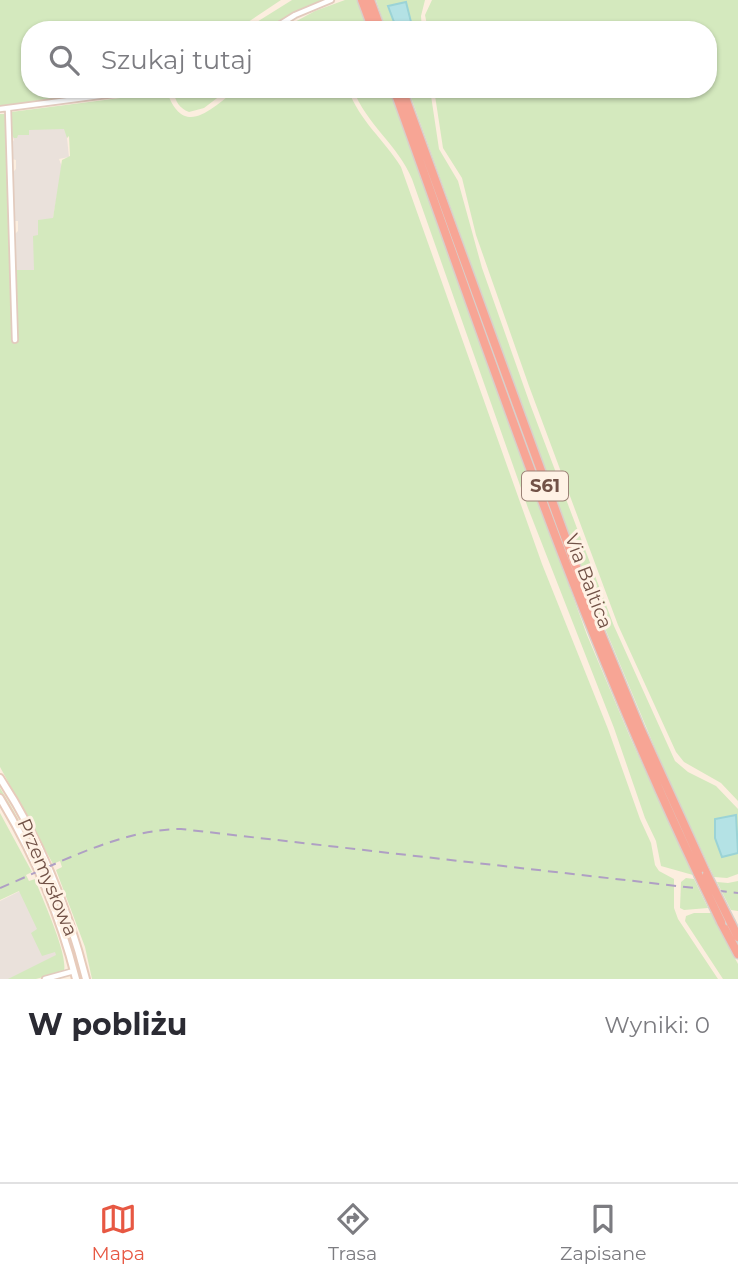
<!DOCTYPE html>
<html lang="pl">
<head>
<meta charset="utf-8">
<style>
  :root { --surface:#fff; --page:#f7f7f7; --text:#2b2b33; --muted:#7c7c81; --line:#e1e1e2; --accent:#e75843 }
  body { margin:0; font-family:Montserrat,sans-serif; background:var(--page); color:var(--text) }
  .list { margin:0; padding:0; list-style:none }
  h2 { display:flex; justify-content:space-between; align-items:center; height:91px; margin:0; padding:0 28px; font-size:30px }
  h2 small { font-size:23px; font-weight:400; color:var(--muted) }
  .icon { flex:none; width:38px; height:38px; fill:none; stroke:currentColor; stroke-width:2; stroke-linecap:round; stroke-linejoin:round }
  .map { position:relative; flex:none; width:738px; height:979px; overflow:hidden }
  .search { position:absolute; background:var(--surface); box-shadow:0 2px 5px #0004; left:21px; right:21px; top:21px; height:77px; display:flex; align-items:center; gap:18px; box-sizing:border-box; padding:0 24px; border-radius:28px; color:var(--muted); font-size:26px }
  .sheet { height:203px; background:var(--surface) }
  nav { display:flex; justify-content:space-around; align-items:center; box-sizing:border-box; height:98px; border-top:2px solid var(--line); background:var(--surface); font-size:19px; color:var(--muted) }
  nav a { display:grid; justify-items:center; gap:4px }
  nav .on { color:var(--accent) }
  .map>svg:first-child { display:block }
</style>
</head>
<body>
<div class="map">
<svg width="738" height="979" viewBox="0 0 738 979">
  <rect width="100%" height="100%" fill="#fceedf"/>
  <path fill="#eae1db" d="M78,104L67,138L69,157L59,159L62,167L53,218L61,264L16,275L15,234L18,231V221H14L13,172L16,169V160L12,159V142L14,140L12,135L11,113Z
    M32,885L58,958L26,979H0V901Z"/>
  <path fill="#d4e9be" d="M0,0H281L236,30H30V89H135L0,107Z
    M292,0H323L291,14L266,30H244Z
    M345,0H357L368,30H280L315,11Z
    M376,0H425L421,16L422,30H386Z
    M432,0H738V801L721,783L684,762L676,752L618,625L529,386L476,235L462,178L443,148L434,89H708V30H428L425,15Z
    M180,89H229L204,108L189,112C179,108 176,102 173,91Z
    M237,89H348C360,122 384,139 401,167L542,564L608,729L640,819L651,843L655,865L659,871L674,879V908L678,919L718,979H92L85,947L56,870L62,867L60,861L53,864L0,767V114H5L6,117L14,341L18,340L15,270H34L33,236L38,235V220L53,218L62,160L70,156L69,136L67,138L64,129L29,130V135H18L17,138H14L12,135L11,112L167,92C184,139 211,109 237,89Z
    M353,89H389L587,635L630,737L693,875L661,866L656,841L645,818L614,728L528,508L412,179C398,145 366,124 353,89Z
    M397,89H400L591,617L703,874L641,744L566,559Z
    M408,89H430L439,149L458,181L482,268L530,404L614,626L675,761L688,772L716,786L738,809V874L727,878L714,877L667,777L582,573Z
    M0,788C37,848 65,910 83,979H79L73,958L9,808L0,793Z
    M0,813L32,872L26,875L29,881L35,879C42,899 68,953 64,971L36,979H8L56,955L55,952L42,956L31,933L37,929L19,891L0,900Z
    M686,878L694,879L708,908L684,910L680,908L681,882Z
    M738,881V911L731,910L717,882L728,883Z
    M694,913H711L738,964V979H723L685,921L686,916Z"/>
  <path fill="#b4e2e5" stroke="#9bd3d6" stroke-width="2" d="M406,2L413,30H397L388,6Z
    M736,815L738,853L722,857L715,838V819Z"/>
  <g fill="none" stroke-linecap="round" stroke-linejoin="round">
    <defs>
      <path id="minor" d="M271,30L295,15L331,0
        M8,108L15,340
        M0,109L153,89
        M45,979L74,971"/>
      <path id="secondary" d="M0,778C40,839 68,908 86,979
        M0,798C34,854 60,916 76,979"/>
      <path id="motorway" d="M362,0L373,30
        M370,0L381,30
        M394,89C489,353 577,620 698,874
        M402,89L595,619L641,730L707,875
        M721,922L738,954
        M731,923L738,937"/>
    </defs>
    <use href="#minor" stroke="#e2cbbe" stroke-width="8"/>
    <use href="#secondary" stroke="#e7cbbb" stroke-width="10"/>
    <use href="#motorway" stroke="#d8cfcb" stroke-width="11"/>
    <use href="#minor" stroke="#fff" stroke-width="4.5"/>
    <use href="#secondary" stroke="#fff" stroke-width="6"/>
    <use href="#motorway" stroke="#f7a595" stroke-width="8"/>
    <path stroke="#af9fc4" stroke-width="2" stroke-dasharray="10 7" stroke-linecap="butt" d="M0,888C55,865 121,829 181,829L738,893"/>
    <defs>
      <path id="motorway-bridge" d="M698,874L721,922
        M707,875L731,923"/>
    </defs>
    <use href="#motorway-bridge" stroke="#d8cfcb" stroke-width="11" stroke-linecap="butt"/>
    <use href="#motorway-bridge" stroke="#f7a595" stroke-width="8"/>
  </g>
  <g text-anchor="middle" stroke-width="6" stroke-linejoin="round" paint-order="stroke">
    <rect fill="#fff2e5" stroke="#9c8276" stroke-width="2" x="522" y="471.5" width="46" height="29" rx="5"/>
    <g font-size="18" font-weight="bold" fill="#725247">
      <text x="545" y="492">S61</text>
    </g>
    <g font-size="19" fill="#725247" stroke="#fff2e5">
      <text transform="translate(589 581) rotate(69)" y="7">Via Baltica</text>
      <text transform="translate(48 877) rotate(67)" y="7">Przemysłowa</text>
    </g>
  </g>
</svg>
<div class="search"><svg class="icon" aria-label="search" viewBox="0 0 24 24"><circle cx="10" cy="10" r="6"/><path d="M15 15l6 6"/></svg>Szukaj tutaj</div>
</div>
<section class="sheet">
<h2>W pobliżu<small>Wyniki: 0</small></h2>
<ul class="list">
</ul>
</section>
<nav>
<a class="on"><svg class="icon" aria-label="map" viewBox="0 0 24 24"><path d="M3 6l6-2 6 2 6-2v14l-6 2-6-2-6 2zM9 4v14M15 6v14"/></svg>Mapa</a>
<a><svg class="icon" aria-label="directions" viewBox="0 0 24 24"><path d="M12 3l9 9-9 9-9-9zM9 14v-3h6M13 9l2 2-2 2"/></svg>Trasa</a>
<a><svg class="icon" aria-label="saved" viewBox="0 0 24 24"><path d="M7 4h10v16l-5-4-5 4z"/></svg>Zapisane</a>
</nav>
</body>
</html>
